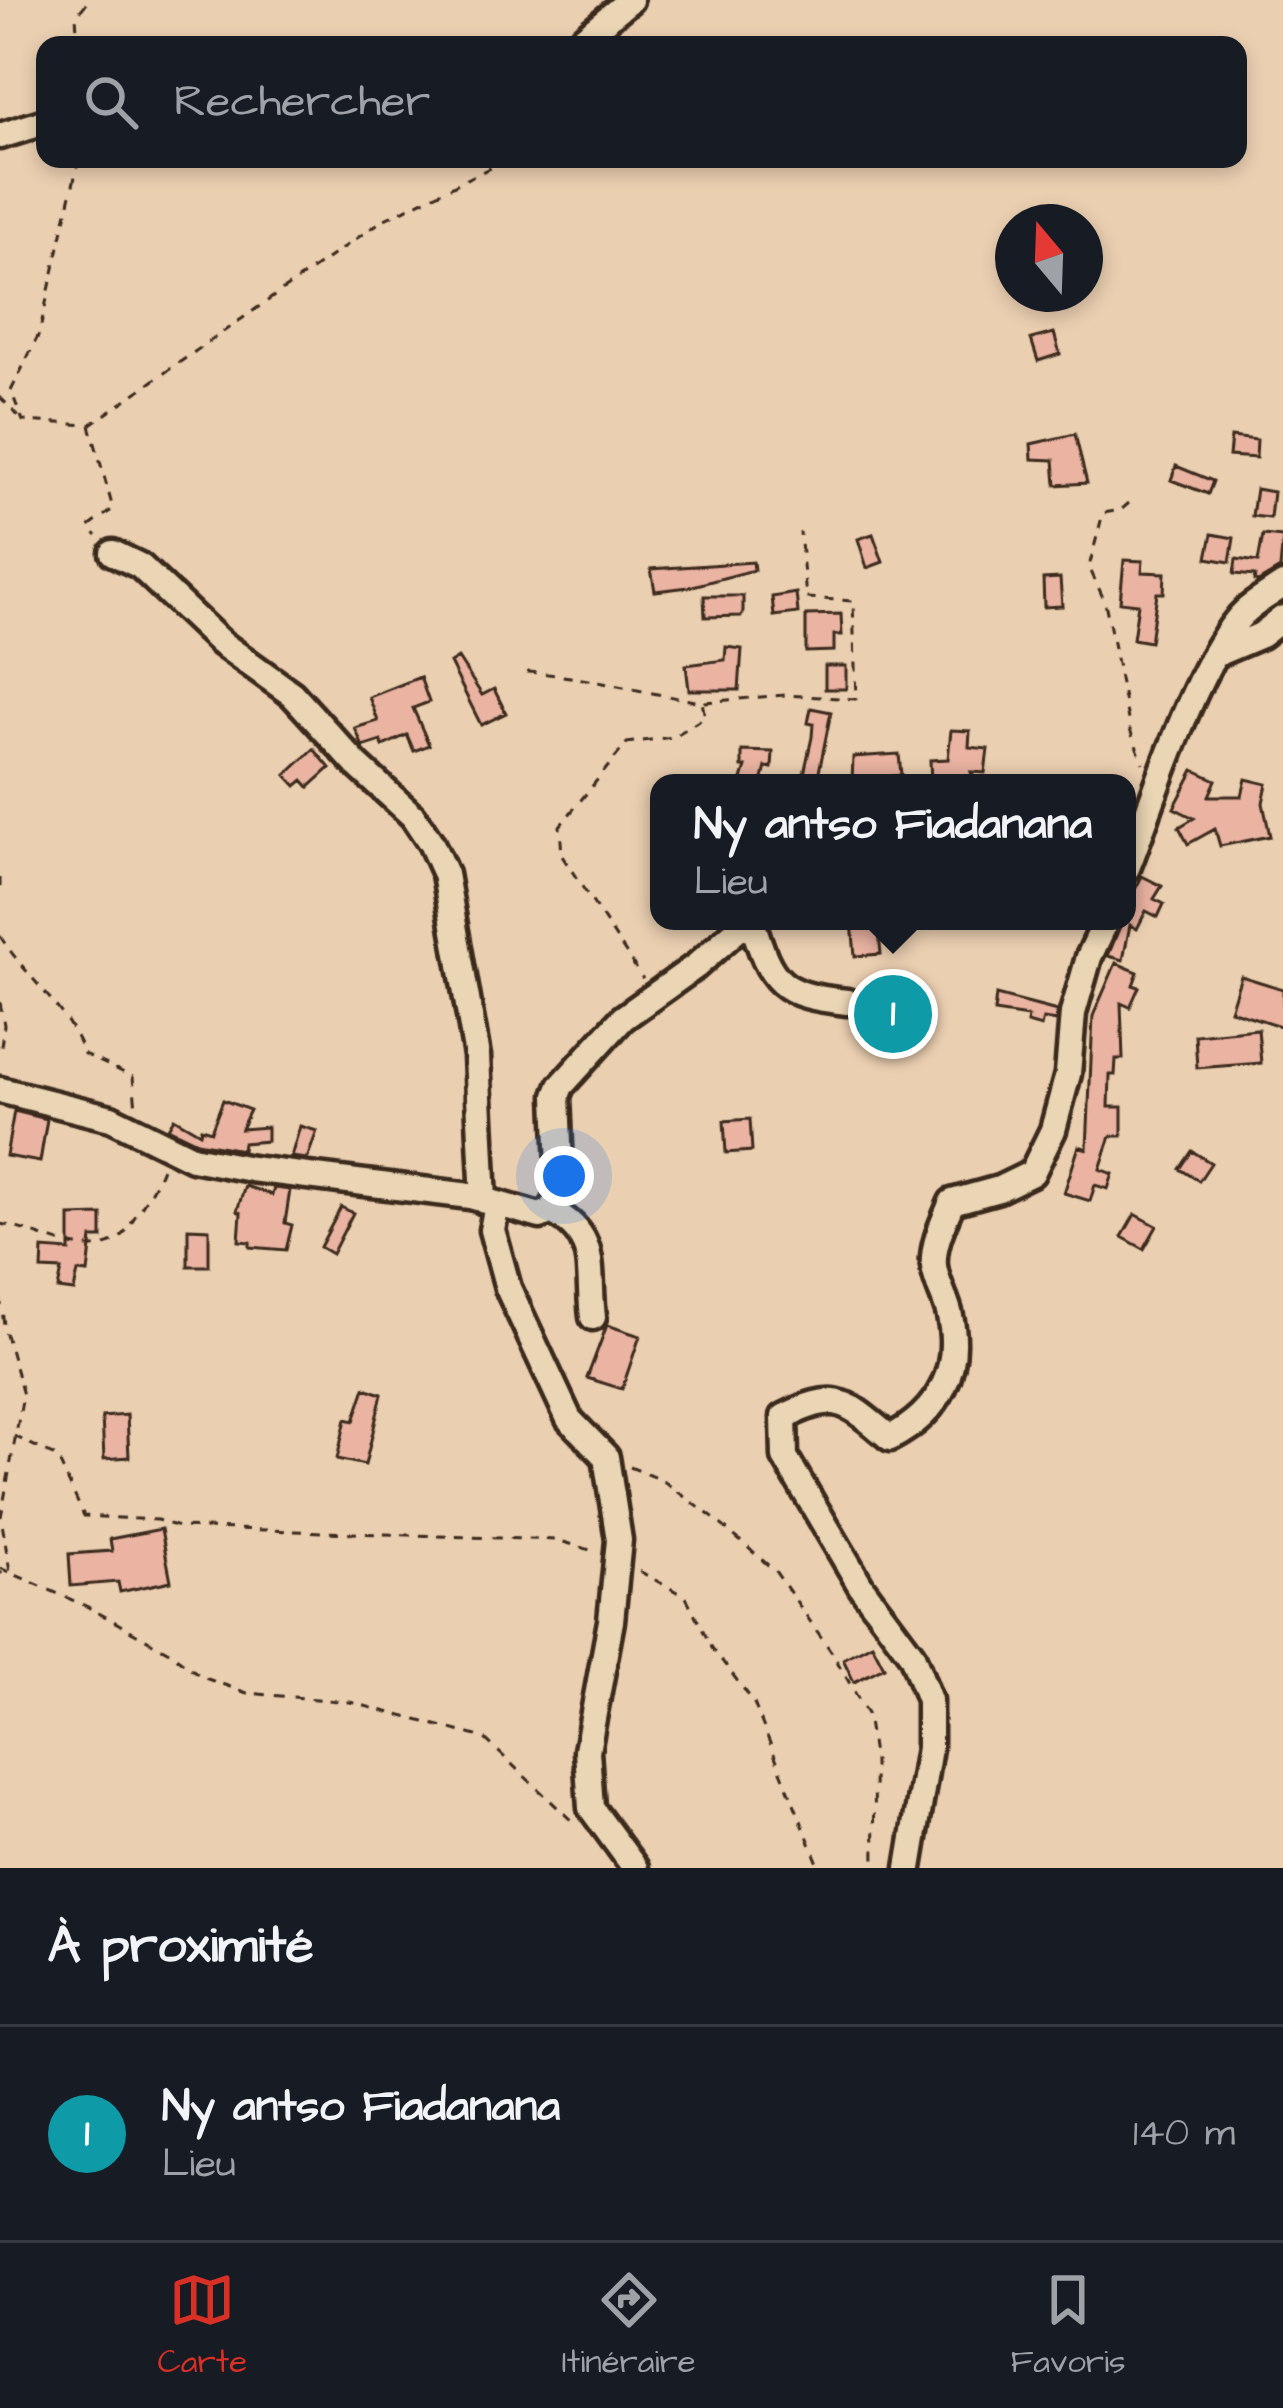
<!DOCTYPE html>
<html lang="fr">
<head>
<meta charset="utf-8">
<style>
  :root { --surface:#171b24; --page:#20242c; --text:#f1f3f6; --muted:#9ea1a6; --line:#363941; --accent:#d93025 }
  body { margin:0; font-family:"Architects Daughter",sans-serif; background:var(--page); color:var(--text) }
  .compass { position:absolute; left:995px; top:204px; width:108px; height:108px; border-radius:50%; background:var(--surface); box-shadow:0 6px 18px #0003; rotate:341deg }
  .you { position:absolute; left:564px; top:1176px; width:42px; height:42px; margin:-30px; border:9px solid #fff; border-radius:50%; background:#1a73e8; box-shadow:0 0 0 18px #1a73e833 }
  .badge { display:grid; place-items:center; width:78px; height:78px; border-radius:50%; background:var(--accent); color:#fff; font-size:39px; font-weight:700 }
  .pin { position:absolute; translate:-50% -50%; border:6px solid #fff; box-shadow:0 3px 12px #0006 }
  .popup { position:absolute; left:650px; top:774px; width:486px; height:156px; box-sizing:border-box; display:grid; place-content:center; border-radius:24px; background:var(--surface); filter:drop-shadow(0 3px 9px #0005); font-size:39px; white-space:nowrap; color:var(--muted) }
  .popup b { font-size:45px; color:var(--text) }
  .popup::after { content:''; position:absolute; left:50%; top:100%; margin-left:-24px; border:24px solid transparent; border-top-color:var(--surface) }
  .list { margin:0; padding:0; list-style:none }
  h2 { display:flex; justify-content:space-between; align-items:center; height:156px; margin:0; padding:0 48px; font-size:51px }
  h2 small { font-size:39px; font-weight:400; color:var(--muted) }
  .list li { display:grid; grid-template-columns:78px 1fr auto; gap:36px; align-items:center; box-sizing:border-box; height:216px; padding:0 48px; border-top:3px solid var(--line) }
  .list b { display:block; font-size:45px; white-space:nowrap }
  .list p { margin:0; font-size:39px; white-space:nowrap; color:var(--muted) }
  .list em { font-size:39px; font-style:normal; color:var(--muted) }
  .icon { flex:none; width:66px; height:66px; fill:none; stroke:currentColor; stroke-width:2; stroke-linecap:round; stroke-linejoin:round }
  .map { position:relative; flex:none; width:1283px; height:1868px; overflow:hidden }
  .search { position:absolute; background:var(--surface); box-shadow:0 6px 18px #0003; left:36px; right:36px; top:36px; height:132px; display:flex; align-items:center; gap:30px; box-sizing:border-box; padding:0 42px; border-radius:24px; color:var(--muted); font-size:45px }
  .sheet { height:372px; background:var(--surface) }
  nav { display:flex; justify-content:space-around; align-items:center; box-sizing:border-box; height:168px; border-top:3px solid var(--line); background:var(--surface); font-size:33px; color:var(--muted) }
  nav a { display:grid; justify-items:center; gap:6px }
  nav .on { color:var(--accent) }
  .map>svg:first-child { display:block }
</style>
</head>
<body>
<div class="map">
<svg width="1283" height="1868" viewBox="0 0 1283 1868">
  <rect width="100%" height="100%" fill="#ebcfb1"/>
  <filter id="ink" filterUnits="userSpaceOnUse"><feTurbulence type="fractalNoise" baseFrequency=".00833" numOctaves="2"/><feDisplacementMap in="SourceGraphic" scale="24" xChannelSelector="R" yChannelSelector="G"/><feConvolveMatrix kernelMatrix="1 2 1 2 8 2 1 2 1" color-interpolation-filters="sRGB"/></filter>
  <g filter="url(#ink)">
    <path fill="#eab3a2" stroke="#3b2a1e" stroke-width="3" d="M1054,333L1060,354L1038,361L1031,339Z
      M1075,434L1087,483L1056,485L1054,460L1032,459L1031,444Z
      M1231,437L1257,440L1256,458L1229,456Z
      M1176,466L1213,481L1208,494L1171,480Z
      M1256,489L1273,492L1270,518L1252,516Z
      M873,534L883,562L867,568L858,539Z
      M1212,534L1234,538L1230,562L1207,558Z
      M1263,535L1283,537L1280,569L1258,582L1254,581L1255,576L1234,574L1236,559L1258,562Z
      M1124,560L1143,561L1142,572L1165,573L1164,593H1157L1150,642L1133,639L1138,604L1120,602Z
      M753,562L754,570L689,587L655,591L651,569Z
      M1060,578L1062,606L1044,607L1043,579Z
      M796,593L798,613L774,616L772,597Z
      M704,596H743V612L741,616L705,617Z
      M841,614L842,635H834V651L806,652V615Z
      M726,647L742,649L739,690H689L686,665L725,660Z
      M458,658L482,695L494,689L506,713L481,725L450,663Z
      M825,666H846V689H825Z
      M420,677L429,702L413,708L429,745L414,751L407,735L383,746L381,741L363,747L355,728L378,721L369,697Z
      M811,708L831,712L818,777L804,774L812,737L813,724L808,723Z
      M951,730L970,731L969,747L988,749L985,773L971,772L975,783H931L930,760L948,759Z
      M314,749L330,768L309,787L303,780L296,786L286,775Z
      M742,751L773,752L772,768L766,767L762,783H741L746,767H742Z
      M899,754L901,775L852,782L853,757Z
      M1194,770L1216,780L1209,796H1242L1246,779L1267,784L1263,803L1270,836L1220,846L1215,829L1188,844L1179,827L1194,818L1174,808Z
      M1142,876L1162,886L1154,899L1164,904L1158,917L1146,911L1137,929L1130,925L1123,960L1108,956L1122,921H1127V905Z
      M862,921H878L881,954L855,956L852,922Z
      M1116,963L1138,972L1133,985L1139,987L1130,1007L1121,1003L1123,1059H1116L1115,1075H1110L1109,1107H1122V1136H1111L1100,1169L1113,1174L1108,1189L1095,1185L1090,1201L1064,1193L1079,1146L1087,1149L1093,1016Z
      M1241,976L1283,989V1027L1230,1010Z
      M996,995L1057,1011L1056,1021L1043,1019L1041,1027L1027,1023L1028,1017L994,1012Z
      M885,999L906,1003L901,1028L879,1024Z
      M1258,1029L1261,1063L1197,1068L1195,1035Z
      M223,1100L250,1110L241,1129L267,1127V1141L243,1143L242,1150L197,1142L168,1128L174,1118L200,1133L201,1128L211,1131Z
      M14,1111L47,1119L40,1162L6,1156Z
      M750,1119L752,1151L726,1153L724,1121Z
      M300,1126L317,1131L307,1159L291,1157Z
      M1192,1151L1211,1163L1199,1181L1180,1169Z
      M245,1186L272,1195L274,1188L290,1190L285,1223L292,1225L286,1250L250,1247V1242L239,1241L241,1213L237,1211Z
      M341,1207L353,1213L332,1254L320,1247Z
      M1135,1214L1157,1226L1144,1249L1122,1237Z
      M102,1215V1238H92L88,1273L78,1272L74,1291L58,1289L62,1270L42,1269L43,1249L70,1251V1216Z
      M188,1228L209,1229V1266H188Z
      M607,1325L640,1336L622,1389L587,1378Z
      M365,1388L382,1394L365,1465L337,1459L346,1419L354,1421Z
      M127,1415L129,1457L104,1459L102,1417Z
      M161,1529L171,1581L120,1592L118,1582L71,1586L69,1554L112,1551L110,1539Z
      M872,1644L884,1667L854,1682L843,1659Z"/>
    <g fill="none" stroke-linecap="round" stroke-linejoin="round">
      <defs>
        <path id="minor" d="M575,45L630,0
          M0,136L45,122
          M113,553L140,566L221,643L292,694L357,765L413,816L431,843L445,874L477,1056L484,1201
          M1216,654L1261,635L1283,618
          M1127,868C1154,799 1192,674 1238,619C1249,605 1269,595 1283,585
          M752,921C771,984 780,995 847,1002
          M0,1090L111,1118L192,1158L251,1169L470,1196L540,1216L551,1211L561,1192L557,1096L561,1086L623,1018L696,966L747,921
          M497,1205L492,1230L508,1288L569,1419L606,1457L619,1540L611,1621L587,1751L591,1808L635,1868
          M551,1211C600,1235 587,1269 593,1317
          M909,1868L929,1748V1700L912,1655L862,1588L785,1457L784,1417C838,1389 846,1402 890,1438C940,1412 963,1368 949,1312C945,1297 936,1282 934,1266C932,1245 944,1221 952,1202L999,1189L1032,1173L1053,1130L1068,1074L1073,1013L1089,957L1106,921"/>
      </defs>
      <use href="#minor" stroke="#3b2a1e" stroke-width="33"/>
      <path stroke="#3b2a1e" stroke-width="3" stroke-dasharray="9 9" stroke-linecap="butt" d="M78,45L76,16L89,0
        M79,159L39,334L11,391L23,421L90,425L113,509L89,527L97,536
        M0,397L22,420
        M90,425L383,220L508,159
        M1129,503L1121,510L1103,513L1089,567L1105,602L1130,730L1143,763
        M527,672C585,676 643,693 702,702L705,717L673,737L627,743L560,826L562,856L643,979
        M704,702L785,695L856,699L853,601L806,598L800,532
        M0,878V888
        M0,936C26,977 67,1008 84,1054L133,1077L136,1108
        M0,1002L4,1025L0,1054
        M0,1224C35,1229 86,1263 120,1238C126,1233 131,1222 136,1215C147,1198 156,1185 163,1165
        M0,1297L5,1331L23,1395L1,1517L10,1572L0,1573
        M14,1436L57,1457L84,1516L157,1520L178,1527L557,1540L597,1552
        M630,1467L662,1480L716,1520L775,1571L833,1654L867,1714L874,1762L875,1868
        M0,1568L88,1607L171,1653L202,1677L247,1693L350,1702L484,1738L572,1821
        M639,1571L686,1597L712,1648L753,1701L820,1868"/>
      <use href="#minor" stroke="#ead5b4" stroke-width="24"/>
    </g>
  </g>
</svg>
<svg class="compass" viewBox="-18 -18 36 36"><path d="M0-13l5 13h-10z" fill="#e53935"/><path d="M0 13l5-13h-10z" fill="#9ea1a6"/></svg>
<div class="you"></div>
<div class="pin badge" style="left:893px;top:1014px;background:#0f9aa8">1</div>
<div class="popup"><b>Ny antso Fiadanana</b>Lieu</div>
<div class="search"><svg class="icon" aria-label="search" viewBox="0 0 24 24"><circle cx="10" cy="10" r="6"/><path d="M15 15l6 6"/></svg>Rechercher</div>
</div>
<section class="sheet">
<h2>À proximité<small></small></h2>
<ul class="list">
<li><span class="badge" style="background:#0f9aa8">1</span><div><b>Ny antso Fiadanana</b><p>Lieu</p></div><em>140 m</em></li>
</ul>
</section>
<nav>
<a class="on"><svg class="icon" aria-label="map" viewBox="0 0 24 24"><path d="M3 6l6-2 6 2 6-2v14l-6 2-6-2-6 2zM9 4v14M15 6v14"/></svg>Carte</a>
<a><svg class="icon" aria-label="directions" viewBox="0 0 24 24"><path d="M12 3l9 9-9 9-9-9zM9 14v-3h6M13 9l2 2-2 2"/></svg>Itinéraire</a>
<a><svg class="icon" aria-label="saved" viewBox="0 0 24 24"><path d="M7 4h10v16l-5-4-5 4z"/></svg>Favoris</a>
</nav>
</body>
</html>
